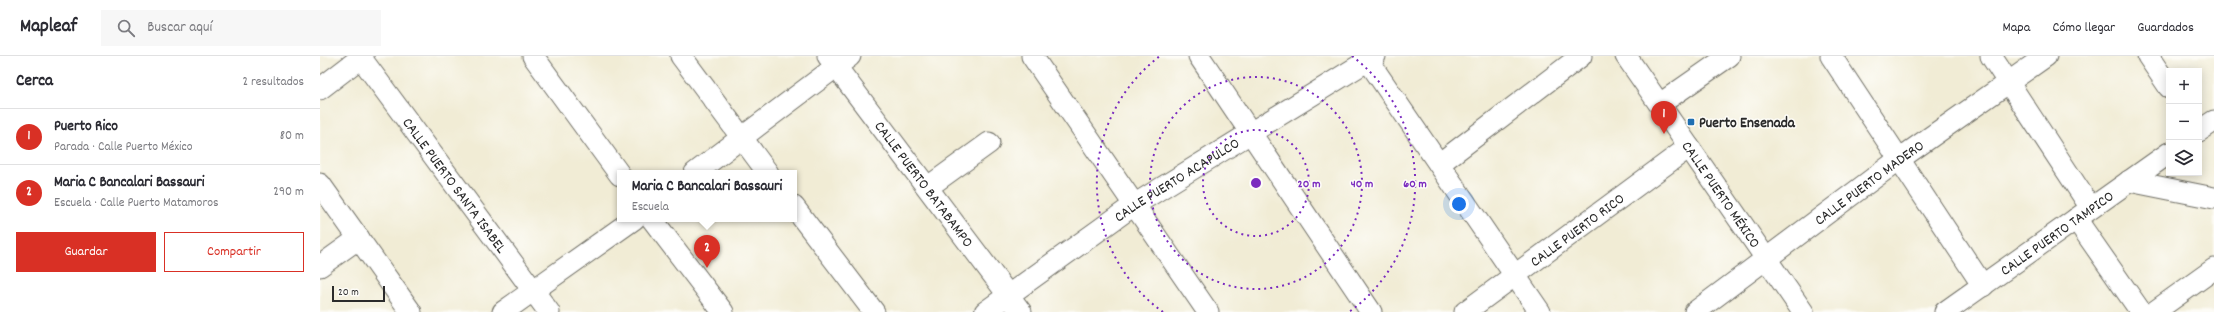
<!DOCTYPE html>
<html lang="es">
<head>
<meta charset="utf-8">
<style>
  :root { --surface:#fff; --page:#f7f7f7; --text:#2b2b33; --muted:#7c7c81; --line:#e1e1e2; --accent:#d93025 }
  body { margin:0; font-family:Dekko,sans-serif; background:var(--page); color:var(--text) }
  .controls { position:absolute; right:12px; top:12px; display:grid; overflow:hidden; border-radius:0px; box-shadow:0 2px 10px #0003 }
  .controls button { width:36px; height:36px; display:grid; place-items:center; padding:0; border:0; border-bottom:1px solid var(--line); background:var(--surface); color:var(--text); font:20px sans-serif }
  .scale { position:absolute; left:12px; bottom:10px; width:53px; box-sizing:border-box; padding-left:4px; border:2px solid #2b2b2b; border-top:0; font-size:11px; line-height:14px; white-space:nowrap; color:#2b2b2b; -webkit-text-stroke:3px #fdfcf7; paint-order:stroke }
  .you { position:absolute; left:1139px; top:148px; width:14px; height:14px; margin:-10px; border:3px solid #fff; border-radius:50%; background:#1a73e8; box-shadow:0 0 0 6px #1a73e833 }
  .badge { display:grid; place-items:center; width:26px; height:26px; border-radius:50%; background:var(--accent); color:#fff; font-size:13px; font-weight:700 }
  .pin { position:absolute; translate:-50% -33px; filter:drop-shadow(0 1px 2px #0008) }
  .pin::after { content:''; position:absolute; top:21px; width:14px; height:12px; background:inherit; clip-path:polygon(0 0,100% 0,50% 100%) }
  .popup { position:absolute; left:297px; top:114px; width:180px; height:52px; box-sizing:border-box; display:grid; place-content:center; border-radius:0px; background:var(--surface); filter:drop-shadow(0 1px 3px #0005); font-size:13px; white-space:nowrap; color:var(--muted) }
  .popup b { font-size:15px; color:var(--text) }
  .popup::after { content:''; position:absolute; left:50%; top:100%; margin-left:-8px; border:8px solid transparent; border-top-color:var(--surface) }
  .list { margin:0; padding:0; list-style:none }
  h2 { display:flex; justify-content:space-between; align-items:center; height:52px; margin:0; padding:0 16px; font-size:17px }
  h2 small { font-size:13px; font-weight:400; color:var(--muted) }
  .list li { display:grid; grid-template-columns:26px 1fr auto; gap:12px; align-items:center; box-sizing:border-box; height:56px; padding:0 16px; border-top:1px solid var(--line) }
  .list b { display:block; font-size:15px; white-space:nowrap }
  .list p { margin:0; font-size:13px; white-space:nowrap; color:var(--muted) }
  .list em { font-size:13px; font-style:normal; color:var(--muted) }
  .actions { display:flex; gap:8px; padding:12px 16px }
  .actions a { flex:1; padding:9px 0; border:1px solid var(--accent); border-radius:0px; text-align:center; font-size:14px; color:var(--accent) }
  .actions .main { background:var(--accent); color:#fff }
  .icon { flex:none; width:22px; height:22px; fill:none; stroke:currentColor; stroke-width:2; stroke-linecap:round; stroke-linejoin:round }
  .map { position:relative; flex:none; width:1894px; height:256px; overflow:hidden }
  header { display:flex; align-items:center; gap:24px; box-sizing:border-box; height:56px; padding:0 20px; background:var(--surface); border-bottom:1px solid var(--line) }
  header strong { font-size:19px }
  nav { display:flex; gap:22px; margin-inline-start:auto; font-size:14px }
  .search { width:280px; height:36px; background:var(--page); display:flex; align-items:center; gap:10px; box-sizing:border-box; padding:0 14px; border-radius:0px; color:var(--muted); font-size:15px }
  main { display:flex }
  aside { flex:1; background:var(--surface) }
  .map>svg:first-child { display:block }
</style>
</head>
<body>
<header>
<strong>Mapleaf</strong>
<div class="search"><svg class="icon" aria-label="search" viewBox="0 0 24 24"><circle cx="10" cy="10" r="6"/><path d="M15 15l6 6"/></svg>Buscar aquí</div>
<nav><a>Mapa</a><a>Cómo llegar</a><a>Guardados</a></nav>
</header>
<main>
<aside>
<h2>Cerca<small>2 resultados</small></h2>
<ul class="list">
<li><span class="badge">1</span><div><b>Puerto Rico</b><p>Parada · Calle Puerto México</p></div><em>80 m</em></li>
<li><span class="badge">2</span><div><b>Maria C Bancalari Bassauri</b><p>Escuela · Calle Puerto Matamoros</p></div><em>290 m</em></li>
</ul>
<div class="actions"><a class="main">Guardar</a><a>Compartir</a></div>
</aside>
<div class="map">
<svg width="1894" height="256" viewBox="0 0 1894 256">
  <rect width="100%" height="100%" fill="#fdfcf7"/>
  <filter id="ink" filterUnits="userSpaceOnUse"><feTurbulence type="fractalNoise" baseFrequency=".025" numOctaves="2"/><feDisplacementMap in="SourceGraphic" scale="8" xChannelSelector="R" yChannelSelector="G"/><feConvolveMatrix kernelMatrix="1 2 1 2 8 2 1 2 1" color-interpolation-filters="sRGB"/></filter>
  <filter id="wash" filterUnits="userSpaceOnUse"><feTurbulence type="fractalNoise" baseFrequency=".012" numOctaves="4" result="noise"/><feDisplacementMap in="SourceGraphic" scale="16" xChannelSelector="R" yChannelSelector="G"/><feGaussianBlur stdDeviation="0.9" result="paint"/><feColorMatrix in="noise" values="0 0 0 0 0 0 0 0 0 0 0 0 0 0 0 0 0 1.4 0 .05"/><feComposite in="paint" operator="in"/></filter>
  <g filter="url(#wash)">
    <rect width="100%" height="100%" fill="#f1ecd5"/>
  </g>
  <g filter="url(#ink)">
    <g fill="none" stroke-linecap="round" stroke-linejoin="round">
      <defs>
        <g id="minor">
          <path d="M213,0L300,119"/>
          <path d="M361,0L448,117"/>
          <path id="s1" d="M508,0L701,256"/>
          <path d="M712,0L888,256"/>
          <path d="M879,0L1051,256"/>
          <path d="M1045,0L1220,256"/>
          <path id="s2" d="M1306,0L1483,256"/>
          <path d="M1511,0L1663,230"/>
          <path d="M1671,0L1771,152"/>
          <path d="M1828,0L1849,31"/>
          <path id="s3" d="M41,2L229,256"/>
          <path d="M0,33L43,0"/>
          <path d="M1340,48L1409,0"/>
          <path d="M1879,75L1894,65"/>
          <path d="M1119,108L1261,0"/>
          <path d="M375,117L530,0"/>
          <path d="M1809,125L1894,142"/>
          <path d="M0,128L91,256"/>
          <path d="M608,131L669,87"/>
          <path d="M474,151L554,256"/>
          <path d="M332,163L403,256"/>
          <path d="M1756,163L1821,256"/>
          <path d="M0,210L39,182"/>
          <path d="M183,256L314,163"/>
          <path id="s4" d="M665,256L814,149L1055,0"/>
          <path id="s5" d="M1145,256L1369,91"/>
          <path id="s6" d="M1375,256L1578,104L1726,0"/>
          <path id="s7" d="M1625,256L1849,97"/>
          <path d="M1834,256L1894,213"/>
        </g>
      </defs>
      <use href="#minor" stroke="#706f66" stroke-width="23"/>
      <use href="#minor" stroke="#fff" stroke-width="21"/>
    </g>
  </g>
  <g fill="none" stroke="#7b2cbf" stroke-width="2" stroke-dasharray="2 4">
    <circle cx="936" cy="127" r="53"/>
    <circle cx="936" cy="127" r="106"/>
    <path d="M843 256A159 159 0 0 1 840 0M1032 0A159 159 0 0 1 1029 256"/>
  </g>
  <rect fill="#1f6fb2" stroke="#fdfcf7" stroke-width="1.5" x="1367" y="62" width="8" height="8" rx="2"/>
  <g text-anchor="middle" stroke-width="3" stroke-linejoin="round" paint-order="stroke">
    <g font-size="15" font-weight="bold" fill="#2b2b2b" stroke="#fdfcf7" text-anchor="start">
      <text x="1379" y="71">Puerto Ensenada</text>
    </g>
    <g font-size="15" fill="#2b2b2b" stroke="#fdfcf7">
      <text dy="5" stroke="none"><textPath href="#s4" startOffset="233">CALLE PUERTO ACAPULCO</textPath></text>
      <text dy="5" stroke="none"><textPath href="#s6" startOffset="217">CALLE PUERTO MADERO</textPath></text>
      <text dy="5" stroke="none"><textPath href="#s1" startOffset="160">CALLE PUERTO BATABAMPO</textPath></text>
      <text dy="5" stroke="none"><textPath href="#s3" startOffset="158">CALLE PUERTO SANTA ISABEL</textPath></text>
      <text dy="5" stroke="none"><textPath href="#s2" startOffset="168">CALLE PUERTO MÉXICO</textPath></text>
      <text dy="5" stroke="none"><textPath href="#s5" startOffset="139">CALLE PUERTO RICO</textPath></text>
      <text dy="5" stroke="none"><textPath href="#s7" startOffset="137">CALLE PUERTO TAMPICO</textPath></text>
    </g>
  </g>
  <circle cx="936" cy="127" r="6" fill="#7b2cbf" stroke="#fdfcf7" stroke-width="2"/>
  <g font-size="12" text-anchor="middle" font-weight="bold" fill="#7b2cbf" stroke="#fdfcf7" stroke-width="3" stroke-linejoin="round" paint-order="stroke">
    <text x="989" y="131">20 m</text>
    <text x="1042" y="131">40 m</text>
    <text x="1095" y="131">60 m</text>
  </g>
</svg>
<div class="controls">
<button>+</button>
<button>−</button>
<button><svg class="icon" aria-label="layers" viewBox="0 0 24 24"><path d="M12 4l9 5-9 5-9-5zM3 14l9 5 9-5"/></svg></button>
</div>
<div class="scale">20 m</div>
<div class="you"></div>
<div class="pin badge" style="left:1344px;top:78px">1</div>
<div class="pin badge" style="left:387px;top:212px">2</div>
<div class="popup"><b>Maria C Bancalari Bassauri</b>Escuela</div>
</div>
</main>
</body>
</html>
